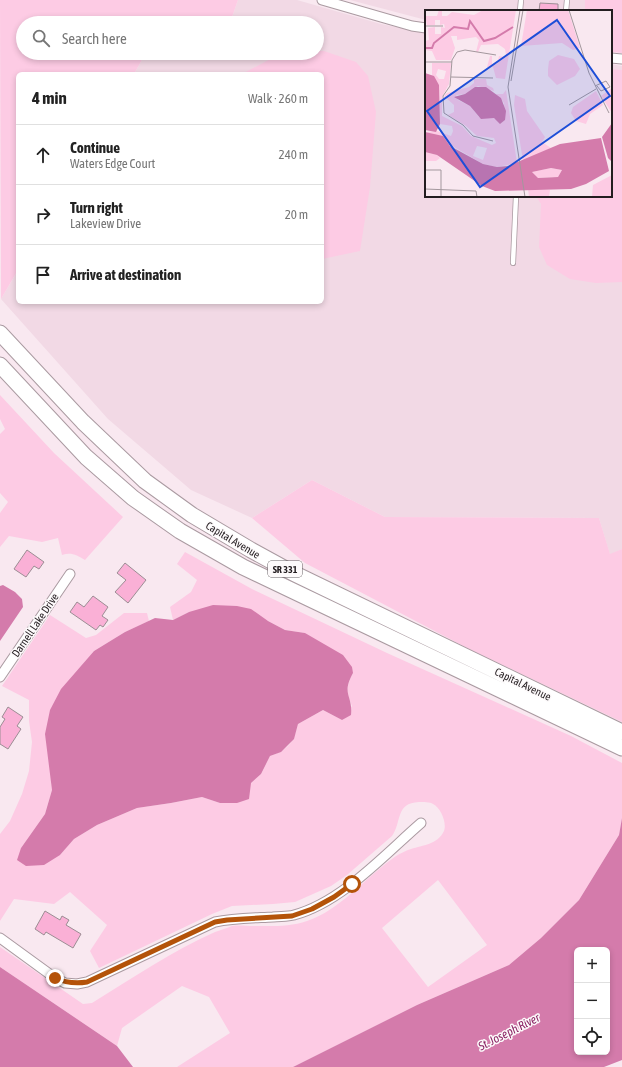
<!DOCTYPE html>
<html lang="en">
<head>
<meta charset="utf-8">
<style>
  :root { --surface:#fff; --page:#f6f6f6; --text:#222; --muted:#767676; --line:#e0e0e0 }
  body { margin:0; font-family:"Asap Condensed",sans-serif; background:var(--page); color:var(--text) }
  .controls { position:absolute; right:12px; bottom:12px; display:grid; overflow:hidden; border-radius:6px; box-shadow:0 2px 6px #0003 }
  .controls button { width:36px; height:36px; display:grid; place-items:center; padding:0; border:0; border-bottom:1px solid var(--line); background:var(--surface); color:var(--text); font:20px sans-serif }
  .stop { position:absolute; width:12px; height:12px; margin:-9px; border:3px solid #b45309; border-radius:50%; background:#fff }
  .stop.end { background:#b45309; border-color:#fff; box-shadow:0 1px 4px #0008 }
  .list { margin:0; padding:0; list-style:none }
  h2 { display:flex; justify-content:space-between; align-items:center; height:52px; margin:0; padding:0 16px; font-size:17px }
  h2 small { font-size:13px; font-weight:400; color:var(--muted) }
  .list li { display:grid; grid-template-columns:26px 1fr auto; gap:12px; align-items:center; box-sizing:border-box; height:60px; padding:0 16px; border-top:1px solid var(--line) }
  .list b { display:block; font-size:15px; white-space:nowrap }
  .list p { margin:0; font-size:13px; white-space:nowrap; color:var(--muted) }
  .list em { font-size:13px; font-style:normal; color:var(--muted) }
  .icon { flex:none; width:22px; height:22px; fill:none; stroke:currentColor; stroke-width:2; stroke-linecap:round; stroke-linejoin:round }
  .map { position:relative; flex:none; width:622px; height:1067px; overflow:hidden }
  .search { position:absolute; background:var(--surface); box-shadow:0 2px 6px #0003; left:16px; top:16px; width:308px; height:44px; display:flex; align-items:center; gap:10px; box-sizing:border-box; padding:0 14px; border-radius:22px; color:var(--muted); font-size:15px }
  .panel { position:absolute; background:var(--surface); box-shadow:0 2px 6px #0003; left:16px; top:72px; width:308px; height:232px; border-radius:6px }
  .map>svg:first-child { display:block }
</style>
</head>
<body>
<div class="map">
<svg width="622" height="1067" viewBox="0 0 622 1067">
  <rect width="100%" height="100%" fill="#f9e8f0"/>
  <path fill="#f2d9e5" d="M238,0H297L381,24L426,33V196H611V64L622,66V549L610,555L599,518L385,517L312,480L252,518L191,490L108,419L1,299L18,270V302H322V74H134L142,60L159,53H317V23H230Z
    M350,0H585V11H426V20Z"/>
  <path fill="#fdcbe4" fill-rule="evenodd" d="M0,0H238L230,23H23V53H159L142,60L134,74H18V270L1,299Z
    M585,0H622V53L611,52V11H585Z
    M317,51H324L356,62L368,76L376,112L370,187L360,251L322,259V74H242L278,55L290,53H317Z
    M611,69L622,70V282L596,283L570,279L547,265L539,247L541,204L536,196H611Z
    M0,395L54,453L123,517L85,560C77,555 71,552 62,555L58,538L42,542L9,536L0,547V513L8,502L0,493V434L5,429L0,419Z
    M312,480L385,517L599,518L610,554L622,549V722L469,649L305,563L252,518Z
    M185,552L252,589L387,653L571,736L622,763V818L619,835L579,900L541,938L509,965L417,1005L293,1067H177L230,1033L209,997L182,986L122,1028L117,1046L0,967V947L83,1004L92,1003C131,979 174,950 215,932C221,930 227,928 232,926C239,925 247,926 253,926C272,926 290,927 307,921C340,910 364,879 392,859C397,855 405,851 411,849C423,845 437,845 444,831C447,823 441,808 433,804C430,802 423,802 419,802C395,803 402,822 392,836L347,875L331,886L295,902L273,904L232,906L212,914L99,968L90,951L107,925L70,892L54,904L14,899L0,921V834L10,821L22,794L29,771L32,742L29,721V700L2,686L50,615L86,638L96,635L124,613H147L149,621L125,632L94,651L62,689L50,763L52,790L45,814L21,848L60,855L74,839L97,825L137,808L171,803L202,797L220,803L251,783L261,774L270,756C289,749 293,743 298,724L323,710L342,720L352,706C346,692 346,686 353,673L305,633L285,630L268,621L189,612L173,620L170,607L191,592L197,580L177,564ZM438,880L487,945L428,987L382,928Z"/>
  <path fill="#d47bab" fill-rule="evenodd" d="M3,585L15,592L22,599L23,607L0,641V586Z
    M213,605L237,606L251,609L268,621L285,630L305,633L343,655L352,667L353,673C341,695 353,695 351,715L342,720L323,710L298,724L294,739L281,752L270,756L261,774L251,783L249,799L237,803H220L202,797L171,803L137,808L97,825L74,839L60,855L44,865L26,866L17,860L21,848L45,814L52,790L45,734L50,710L61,689L94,651L125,632L155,618L173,620L189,612Z
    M622,818V1060L604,1067H293L417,1005L509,965L541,938L579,900L619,835ZM577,950H607V1052H577Z
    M0,967L117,1046L133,1067H0Z"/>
  <path fill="#fab0d6" stroke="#9c8d94" d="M540,3L558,4V11H539Z
    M27,550L44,562L39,569L34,566L26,577L14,569Z
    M125,563L146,580L128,603L115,592L126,580L117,573Z
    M93,596L108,607L102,616L108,620L103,627L100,625L96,630L70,612L77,602L84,607Z
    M8,707L23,717L17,726L21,729L8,749L0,744V727L5,719L2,717Z
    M45,911L60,920L62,916L69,920L66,925L81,934L73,948L46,932L44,935L35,929Z"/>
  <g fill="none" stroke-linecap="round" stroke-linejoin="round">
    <defs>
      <path id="service" d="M520,11L521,0
        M566,11L567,0
        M513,263L516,196"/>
      <path id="minor" d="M322,0L412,26L426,28
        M611,58L622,59
        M0,677L70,574
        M0,938L55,978L65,983L77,984L87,982L215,922C234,918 254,918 273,917C280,916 287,917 294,915C342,902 384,855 421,823"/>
      <path id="trunk" d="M0,333L83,422L145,481L192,515L251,550L293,573L622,732
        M0,365L86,457L133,498L180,531L243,567L622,748"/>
    </defs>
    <use href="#service" stroke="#aa9aa1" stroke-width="6"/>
    <use href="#minor" stroke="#aa9aa1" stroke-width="11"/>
    <use href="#trunk" stroke="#aa9aa1" stroke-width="17"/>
    <use href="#service" stroke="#fff" stroke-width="4.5"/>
    <use href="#minor" stroke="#fff" stroke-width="9"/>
    <use href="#trunk" stroke="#fff" stroke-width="15"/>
  </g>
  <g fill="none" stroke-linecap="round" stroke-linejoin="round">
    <path stroke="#b45309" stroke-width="5" d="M55,978C66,983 75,984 87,982L215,922L227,920L292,916L312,909L334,897L352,884"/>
  </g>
  <g text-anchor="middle" stroke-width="3" stroke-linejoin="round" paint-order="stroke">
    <rect fill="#fdfafb" stroke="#645f62" stroke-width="1" x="268" y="561" width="34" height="16" rx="3"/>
    <g font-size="10" font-weight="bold" fill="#231d20">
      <text x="285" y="573">SR 331</text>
    </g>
    <g font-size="11" fill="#231d20" stroke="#fdfafb">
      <text transform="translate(233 540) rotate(31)" y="4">Capital Avenue</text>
      <text transform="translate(35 625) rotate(-56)" y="4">Darnell Lake Drive</text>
      <text transform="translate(523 684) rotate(26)" y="4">Capital Avenue</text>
    </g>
    <g font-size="12" font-style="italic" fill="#8b2364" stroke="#fdfafb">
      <text transform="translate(509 1032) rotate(-27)" y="4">St. Joseph River</text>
    </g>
  </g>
  <g transform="translate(425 10)">
    <rect width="187" height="187" fill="#f9e8f0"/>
    <path d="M14,0H17V6H22L27,2L49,5L58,0H91L80,69L71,68L68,57H62L65,46H67V54H72L74,46L80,47L81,45L80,39L73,34L56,35L53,42H51L54,30L51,27L32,30V26H26L30,38L26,50H11L7,41L0,40V31L4,30L3,18L10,17V24H16V17L20,18L19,14L15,15V10H10V15H2L0,6H12ZM102,0H143L155,38L148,40L137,33L96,36ZM133,45L149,49L155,59L150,66L132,75L123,66V59L124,51ZM7,53H26L24,74L17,87V106L37,116L46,126L67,135L71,133L69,128L52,126L41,116L23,105L29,102V95L19,86L22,83L44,77L49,73V69H61L62,75L68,78L69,81L53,76L40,84L31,85L33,90L45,96L54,107L69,108L76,113L80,110L79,93L71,84H78L81,80L92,153L72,157L58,154L7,124L0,122L12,121L26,126L28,121L27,116L15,114L14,75L7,65ZM13,59L21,61L19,69H14L11,65ZM52,136L62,138L58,150L48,146ZM187,78V103L176,86ZM171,81L178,95L165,104L161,114L151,111L146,103L148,97ZM90,85L100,89L102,101L120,127L117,132L126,138L98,151L89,95ZM0,142L12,145L15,148L11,151H0ZM126,158L137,160L133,167L112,168L107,162ZM187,165V187H167L168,175ZM103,179L125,180L124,187H104Z" fill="#fdcbe4" fill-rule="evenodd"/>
    <path d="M0,63L9,66L14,75L15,114L11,122L0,120ZM50,77H61L76,88L81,101L80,110L75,114L69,108L56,109L45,96L29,87L40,84ZM187,113V152L183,148L177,127ZM0,122L18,126L25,136L58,154L72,157L83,156L135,134L176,128L184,161L161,174L146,179L70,181L57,176L12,145L0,142ZM126,158L137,160L133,167L113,168L107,162Z" fill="#d47bab" fill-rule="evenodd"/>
    <path fill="none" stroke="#d47bab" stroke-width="2" d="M0,38H7L9,33L29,17L43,19L45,11L59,31L70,28L88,17"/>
    <path fill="none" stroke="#a3979d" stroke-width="1" d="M95,0L83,77L100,187M144,0L164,63L184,103M0,16H18M0,52H27M26,67L68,68M86,71L98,0M170,76L181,71L185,77L176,81L172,76M144,95L171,79M68,131L48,126L38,115L19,103L18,86L25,76L27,50L32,42L40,40L71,45M0,160H16V187M0,179L51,181L52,187"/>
    <path fill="#1d4ed8" fill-opacity="0.15" stroke="#1d4ed8" stroke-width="2" d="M132,10L185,86L55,177L2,101Z"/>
    <rect width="187" height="187" fill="none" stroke="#231d20" stroke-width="2"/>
  </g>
</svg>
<div class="controls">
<button>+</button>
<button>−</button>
<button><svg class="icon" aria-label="locate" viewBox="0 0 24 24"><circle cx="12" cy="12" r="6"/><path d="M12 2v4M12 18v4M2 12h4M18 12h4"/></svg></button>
</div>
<div class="stop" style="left:352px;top:884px"></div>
<div class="stop end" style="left:55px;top:978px"></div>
<div class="search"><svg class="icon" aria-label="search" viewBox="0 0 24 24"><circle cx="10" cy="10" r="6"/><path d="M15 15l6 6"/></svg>Search here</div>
<section class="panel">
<h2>4 min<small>Walk · 260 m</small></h2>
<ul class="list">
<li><svg class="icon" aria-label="ahead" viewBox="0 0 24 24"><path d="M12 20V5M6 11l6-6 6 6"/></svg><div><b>Continue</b><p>Waters Edge Court</p></div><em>240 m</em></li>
<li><svg class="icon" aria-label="right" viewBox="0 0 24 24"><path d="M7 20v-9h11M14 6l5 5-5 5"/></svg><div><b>Turn right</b><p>Lakeview Drive</p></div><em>20 m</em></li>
<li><svg class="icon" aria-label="arrive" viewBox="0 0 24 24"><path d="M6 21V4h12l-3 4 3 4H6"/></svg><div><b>Arrive at destination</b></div></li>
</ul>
</section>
</div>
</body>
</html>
